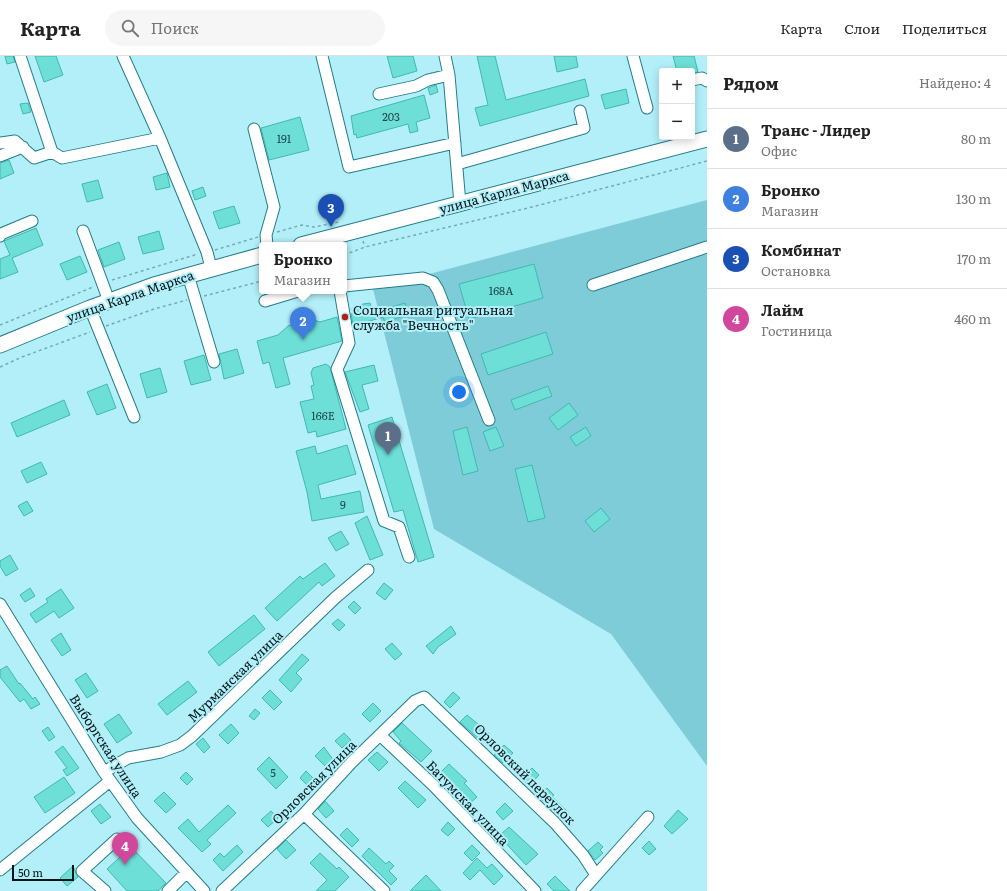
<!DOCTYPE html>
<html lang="ru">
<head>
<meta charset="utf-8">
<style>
  :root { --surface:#fff; --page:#f6f6f6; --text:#222; --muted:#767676; --line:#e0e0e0; --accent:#b02018 }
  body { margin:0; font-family:Literata,serif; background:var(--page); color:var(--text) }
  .controls { position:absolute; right:12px; top:12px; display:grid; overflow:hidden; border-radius:4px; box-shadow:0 2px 10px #0003 }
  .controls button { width:36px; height:36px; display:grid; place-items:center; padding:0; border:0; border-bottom:1px solid var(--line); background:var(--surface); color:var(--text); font:20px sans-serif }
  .scale { position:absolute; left:12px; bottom:10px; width:62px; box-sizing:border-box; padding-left:4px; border:2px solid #001519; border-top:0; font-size:11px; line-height:14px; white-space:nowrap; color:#001519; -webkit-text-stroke:3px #b2eff9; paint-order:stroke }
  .you { position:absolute; left:459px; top:336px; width:14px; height:14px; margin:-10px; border:3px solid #fff; border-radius:50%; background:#1a73e8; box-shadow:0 0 0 6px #1a73e833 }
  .badge { display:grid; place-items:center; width:26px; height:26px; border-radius:50%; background:var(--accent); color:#fff; font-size:13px; font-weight:700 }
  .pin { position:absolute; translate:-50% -33px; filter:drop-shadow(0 1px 2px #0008) }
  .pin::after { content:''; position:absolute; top:21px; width:14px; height:12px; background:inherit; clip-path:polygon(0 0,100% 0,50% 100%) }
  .popup { position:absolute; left:259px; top:186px; width:88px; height:52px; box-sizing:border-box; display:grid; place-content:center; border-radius:4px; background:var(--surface); filter:drop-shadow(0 1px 3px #0005); font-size:13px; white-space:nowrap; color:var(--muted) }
  .popup b { font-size:15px; color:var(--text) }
  .popup::after { content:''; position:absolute; left:50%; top:100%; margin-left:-8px; border:8px solid transparent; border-top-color:var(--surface) }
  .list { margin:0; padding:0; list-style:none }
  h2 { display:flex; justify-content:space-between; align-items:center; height:52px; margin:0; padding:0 16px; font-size:17px }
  h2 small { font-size:13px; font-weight:400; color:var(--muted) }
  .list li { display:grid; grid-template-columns:26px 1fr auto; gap:12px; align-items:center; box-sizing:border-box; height:60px; padding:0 16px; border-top:1px solid var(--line) }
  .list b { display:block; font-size:15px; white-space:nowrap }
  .list p { margin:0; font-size:13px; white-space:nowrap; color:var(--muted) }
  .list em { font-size:13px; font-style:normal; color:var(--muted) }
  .icon { flex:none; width:22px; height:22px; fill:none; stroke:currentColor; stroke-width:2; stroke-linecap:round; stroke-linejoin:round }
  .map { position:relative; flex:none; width:707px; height:835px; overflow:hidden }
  header { display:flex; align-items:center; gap:24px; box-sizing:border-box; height:56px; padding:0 20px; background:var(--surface); border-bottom:1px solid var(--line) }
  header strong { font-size:19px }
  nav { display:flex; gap:22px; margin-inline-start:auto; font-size:14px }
  .search { width:280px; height:36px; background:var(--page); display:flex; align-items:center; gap:10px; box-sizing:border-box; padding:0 14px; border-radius:22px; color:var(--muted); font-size:15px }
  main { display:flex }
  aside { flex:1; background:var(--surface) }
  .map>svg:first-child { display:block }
</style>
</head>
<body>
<header>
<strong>Карта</strong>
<div class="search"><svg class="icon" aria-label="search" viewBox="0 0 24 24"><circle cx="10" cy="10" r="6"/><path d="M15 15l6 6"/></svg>Поиск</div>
<nav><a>Карта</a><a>Слои</a><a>Поделиться</a></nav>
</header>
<main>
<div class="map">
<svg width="707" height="835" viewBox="0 0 707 835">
  <rect width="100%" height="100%" fill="#b2eff9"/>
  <path fill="#7fccd9" d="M707,144V710L611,578L434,473L373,233Z"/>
  <path fill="#6ddfd7" stroke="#41b8b0" d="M5,0H13L15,6L7,8Z
    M35,0H56L63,19L44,26Z
    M387,0H413L417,15L393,22Z
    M477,0H495L506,44L585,23L589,40L480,70L475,52L488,49Z
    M554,0H576L578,11L557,16Z
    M673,0H694L698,16L692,17V15H677Z
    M436,29L438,36L430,39L428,32Z
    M626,33L629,47L605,53L601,39Z
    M424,39L430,62L416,66L418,75L410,77L408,68L357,82L356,78L354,79L351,60Z
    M28,47L31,56L23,58L20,48Z
    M300,61L309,94L269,104L261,72Z
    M9,104L14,117L0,123V107Z
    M167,117L170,131L156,134L153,121Z
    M98,124L103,142L87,146L82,128Z
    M203,131L206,140L195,144L192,135Z
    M234,150L240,167L219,173L213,156Z
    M36,172L43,189L12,202L18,216L0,223V203L10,199L4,185Z
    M159,175L164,193L143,198L138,181Z
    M119,186L125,203L104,211L98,194Z
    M80,200L87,216L67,224L60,208Z
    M534,208L543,242L469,263L459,228Z
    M370,247L373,257L405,247L408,259L385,266L383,261L353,270L354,273L351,258L353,257L352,252L363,248Z
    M337,261L342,285L283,302L290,328L276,332L269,306L263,308L257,285L278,279L288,270L296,267L314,264L320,266Z
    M546,276L553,298L488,319L481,298Z
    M237,293L244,317L224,323L219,298Z
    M204,299L211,324L191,329L184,305Z
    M326,308L330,311L346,373L317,381L316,375L308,377L300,346L314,343L311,330L314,329L311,317L313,312Z
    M374,309L378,325L362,329L369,353L360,356L345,316Z
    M160,312L167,336L147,342L140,318Z
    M107,328L116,352L97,359L87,336Z
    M548,330L552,340L515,354L511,344Z
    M64,344L70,359L17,381L11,367Z
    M569,347L578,359L558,374L549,362Z
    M392,361L434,501L418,506L403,454L394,456L368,369Z
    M467,371L478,415L463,419L453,375Z
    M496,371L504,390L490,395L483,376Z
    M586,371L591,380L576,390L570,381Z
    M347,389L356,418L318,429L321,443L360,435L364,456L312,465L307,436L296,395L315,390L317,398Z
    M41,406L47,418L27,427L21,415Z
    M532,409L545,462L528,466L515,413Z
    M27,445L33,455L24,460L18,450Z
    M601,452L610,463L594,476L585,465Z
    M367,460L383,499L370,504L355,467Z
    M341,475L349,488L336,495L328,482Z
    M10,499L18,513L6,520L0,510V505Z
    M325,507L335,520L322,530L319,526L277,565L265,552L300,520L303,523Z
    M384,527L393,534L385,544L376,537Z
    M30,532L35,540L25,546L20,539Z
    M61,533L74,552L59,562L54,555L36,567L30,558L48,546L46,543Z
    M354,545L361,552L355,558L348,551Z
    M254,559L265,573L219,610L208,596Z
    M338,563L345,569L339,575L332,568Z
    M451,570L456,578L438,591L433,598L426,590Z
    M61,577L71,594L62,600L51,584Z
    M392,587L402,598L395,604L385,593Z
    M302,598L309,604L296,617L302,623L291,636L279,624Z
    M7,610L19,628L20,627L33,643L35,641L40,648L31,653L24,643L20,646L0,621V614Z
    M86,617L98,635L87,642L75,624Z
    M188,625L197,636L167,659L158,648Z
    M270,634L282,646L274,654L262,642Z
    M453,636L460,642L450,652L444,646Z
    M373,647L381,655L370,666L362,658Z
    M255,653L260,657L254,664L249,660Z
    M119,658L132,677L117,687L104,668Z
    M467,659L490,678L482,686L460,666Z
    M402,667L432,695L421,706L399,687L401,685L393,676Z
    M231,668L239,677L228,688L219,679Z
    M48,671L55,681L49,685L42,675Z
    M344,677L351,684L342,692L335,685Z
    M203,682L210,691L204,697L196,688Z
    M504,689L513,697L503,707L494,699Z
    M63,690L79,712L67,720L63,714L67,712L55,696Z
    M324,691L334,705L327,712L315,700Z
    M377,696L388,706L379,715L368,704Z
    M269,701L288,721L276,733L257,713Z
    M449,708L467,725L464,727L477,741L470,747L440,717Z
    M532,712L539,719L529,730L522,723Z
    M306,715L318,727L311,733L300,722Z
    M186,716L193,723L187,729L180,722Z
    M64,721L75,737L45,757L34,741Z
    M405,725L426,744L418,752L398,732Z
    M547,732L554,739L552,740L569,757L561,764L538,740Z
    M164,736L176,748L166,757L154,745Z
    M325,745L334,755L326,762L318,753Z
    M505,747L513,755L503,764L496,756Z
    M100,748L111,761L101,768L91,755Z
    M228,749L236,757L207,784L211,788L202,796L178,772L188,763L199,776Z
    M678,754L688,763L672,778L664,770Z
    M271,755L278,762L268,771L261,764Z
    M448,766L455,773L448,780L441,774Z
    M509,771L538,798L526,809L499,780Z
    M347,772L359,784L352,791L340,779Z
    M286,784L296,794L286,803L277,793Z
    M649,785L656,793L649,799L642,792Z
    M598,786L603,791L600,794L603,797L595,804L588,795Z
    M237,789L243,796L223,815L213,804L220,797L224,801Z
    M472,789L480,797L472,805L464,797Z
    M131,791L166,827L158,835H127L107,813Z
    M369,792L386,808L389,805L394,810L389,815L397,823L391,829L362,800Z
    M320,797L337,813L339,811L349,821L335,835H316L327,824L310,807Z
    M477,802L487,812L492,808L503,820L494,829L480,814L470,824L463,817Z
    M73,810L78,821L67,830L60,822Z
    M426,819L441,835H410Z
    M555,820L570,835H554L547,828Z"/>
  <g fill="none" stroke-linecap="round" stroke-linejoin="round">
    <defs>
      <path id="minor" d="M20,0L52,96L62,102L160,82L207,196L211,212
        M123,0L160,82
        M322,0L349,111L455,87
        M445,0L449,19L460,148
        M633,0L647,52
        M692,24L702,22L707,25
        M379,38L416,30L428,24L449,19
        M254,73L274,151L266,179L267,189
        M0,87L15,85L34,102L52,96
        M0,100L23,91
        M457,108L584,72L580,55
        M83,175L109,245
        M0,180L1,178L32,165
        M188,219L214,306
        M593,229L707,191
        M344,230L423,222L433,226L438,234L489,364
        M340,235L349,287L337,313L384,465L399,471L409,501
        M265,245L298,235
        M90,252L134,361
        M0,548L104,716L137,762L204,835
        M380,679L433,729L535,835
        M104,716L128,702L161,696L180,689L192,680L335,542L368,514
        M304,758L384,835
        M0,814L110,725
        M105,835L82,815L117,783
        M168,835L186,817
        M222,835L304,758L351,707L415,645L424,641L555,767L583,799L596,819
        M582,835L648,761"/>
      <path id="highway" d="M301,189L707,83
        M0,289L90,252L154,229L262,199"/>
    </defs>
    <use href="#minor" stroke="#227d8a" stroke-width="13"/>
    <use href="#highway" stroke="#227d8a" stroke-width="17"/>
    <path stroke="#79aab2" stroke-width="1.5" stroke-dasharray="3 3" stroke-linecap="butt" d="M277,176L302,169L314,171L339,166
      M363,185L365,191
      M215,194L258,181
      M344,199L365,191L532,151L707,105
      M112,224L198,198
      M204,240L262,225
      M0,269L93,231
      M106,270L154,253L187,244
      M0,311L22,301L90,276"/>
    <use href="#minor" stroke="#fff" stroke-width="11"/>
    <use href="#highway" stroke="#fff" stroke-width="15"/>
  </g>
  <circle fill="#b02018" stroke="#b2eff9" stroke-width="1.5" cx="345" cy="261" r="4"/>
  <g text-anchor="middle" stroke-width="4" stroke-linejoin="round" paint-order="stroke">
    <g font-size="11" fill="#1b4848">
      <text x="391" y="65">203</text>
      <text x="284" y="87">191</text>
      <text x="501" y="239">168А</text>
      <text x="323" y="364">166Е</text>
      <text x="343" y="453">9</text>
      <text x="273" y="721">5</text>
    </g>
    <g font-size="13" fill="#001519" stroke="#b2eff9">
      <text transform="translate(504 136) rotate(-15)" y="5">улица Карла Маркса</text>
      <text transform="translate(130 240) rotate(-19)" y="5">улица Карла Маркса</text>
      <text transform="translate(235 620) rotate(-44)" y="5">Мурманская улица</text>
      <text transform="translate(106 690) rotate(57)" y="5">Выборгская улица</text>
      <text transform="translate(525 718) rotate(45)" y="5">Орловский переулок</text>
      <text transform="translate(314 726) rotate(-45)" y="5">Орловская улица</text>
      <text transform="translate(468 747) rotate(46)" y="5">Батумская улица</text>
    </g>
    <g font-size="13" fill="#001519" stroke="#b2eff9" text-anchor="start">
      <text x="353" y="259">Социальная ритуальная<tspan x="353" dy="15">служба "Вечность"</tspan></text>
    </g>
  </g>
</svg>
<div class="controls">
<button>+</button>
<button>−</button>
</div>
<div class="scale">50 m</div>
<div class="you"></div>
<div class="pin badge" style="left:388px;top:399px;background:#5c6f8a">1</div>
<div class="pin badge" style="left:303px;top:284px;background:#3f7fe0">2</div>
<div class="popup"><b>Бронко</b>Магазин</div>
<div class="pin badge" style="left:331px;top:171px;background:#1a4fb4">3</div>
<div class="pin badge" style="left:125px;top:809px;background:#d1479c">4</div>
</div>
<aside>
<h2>Рядом<small>Найдено: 4</small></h2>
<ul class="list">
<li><span class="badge" style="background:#5c6f8a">1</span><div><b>Транс - Лидер</b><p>Офис</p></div><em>80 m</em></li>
<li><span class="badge" style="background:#3f7fe0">2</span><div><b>Бронко</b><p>Магазин</p></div><em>130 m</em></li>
<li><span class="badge" style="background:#1a4fb4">3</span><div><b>Комбинат</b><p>Остановка</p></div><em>170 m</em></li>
<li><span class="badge" style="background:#d1479c">4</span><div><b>Лайм</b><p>Гостиница</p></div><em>460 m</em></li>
</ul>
</aside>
</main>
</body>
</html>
